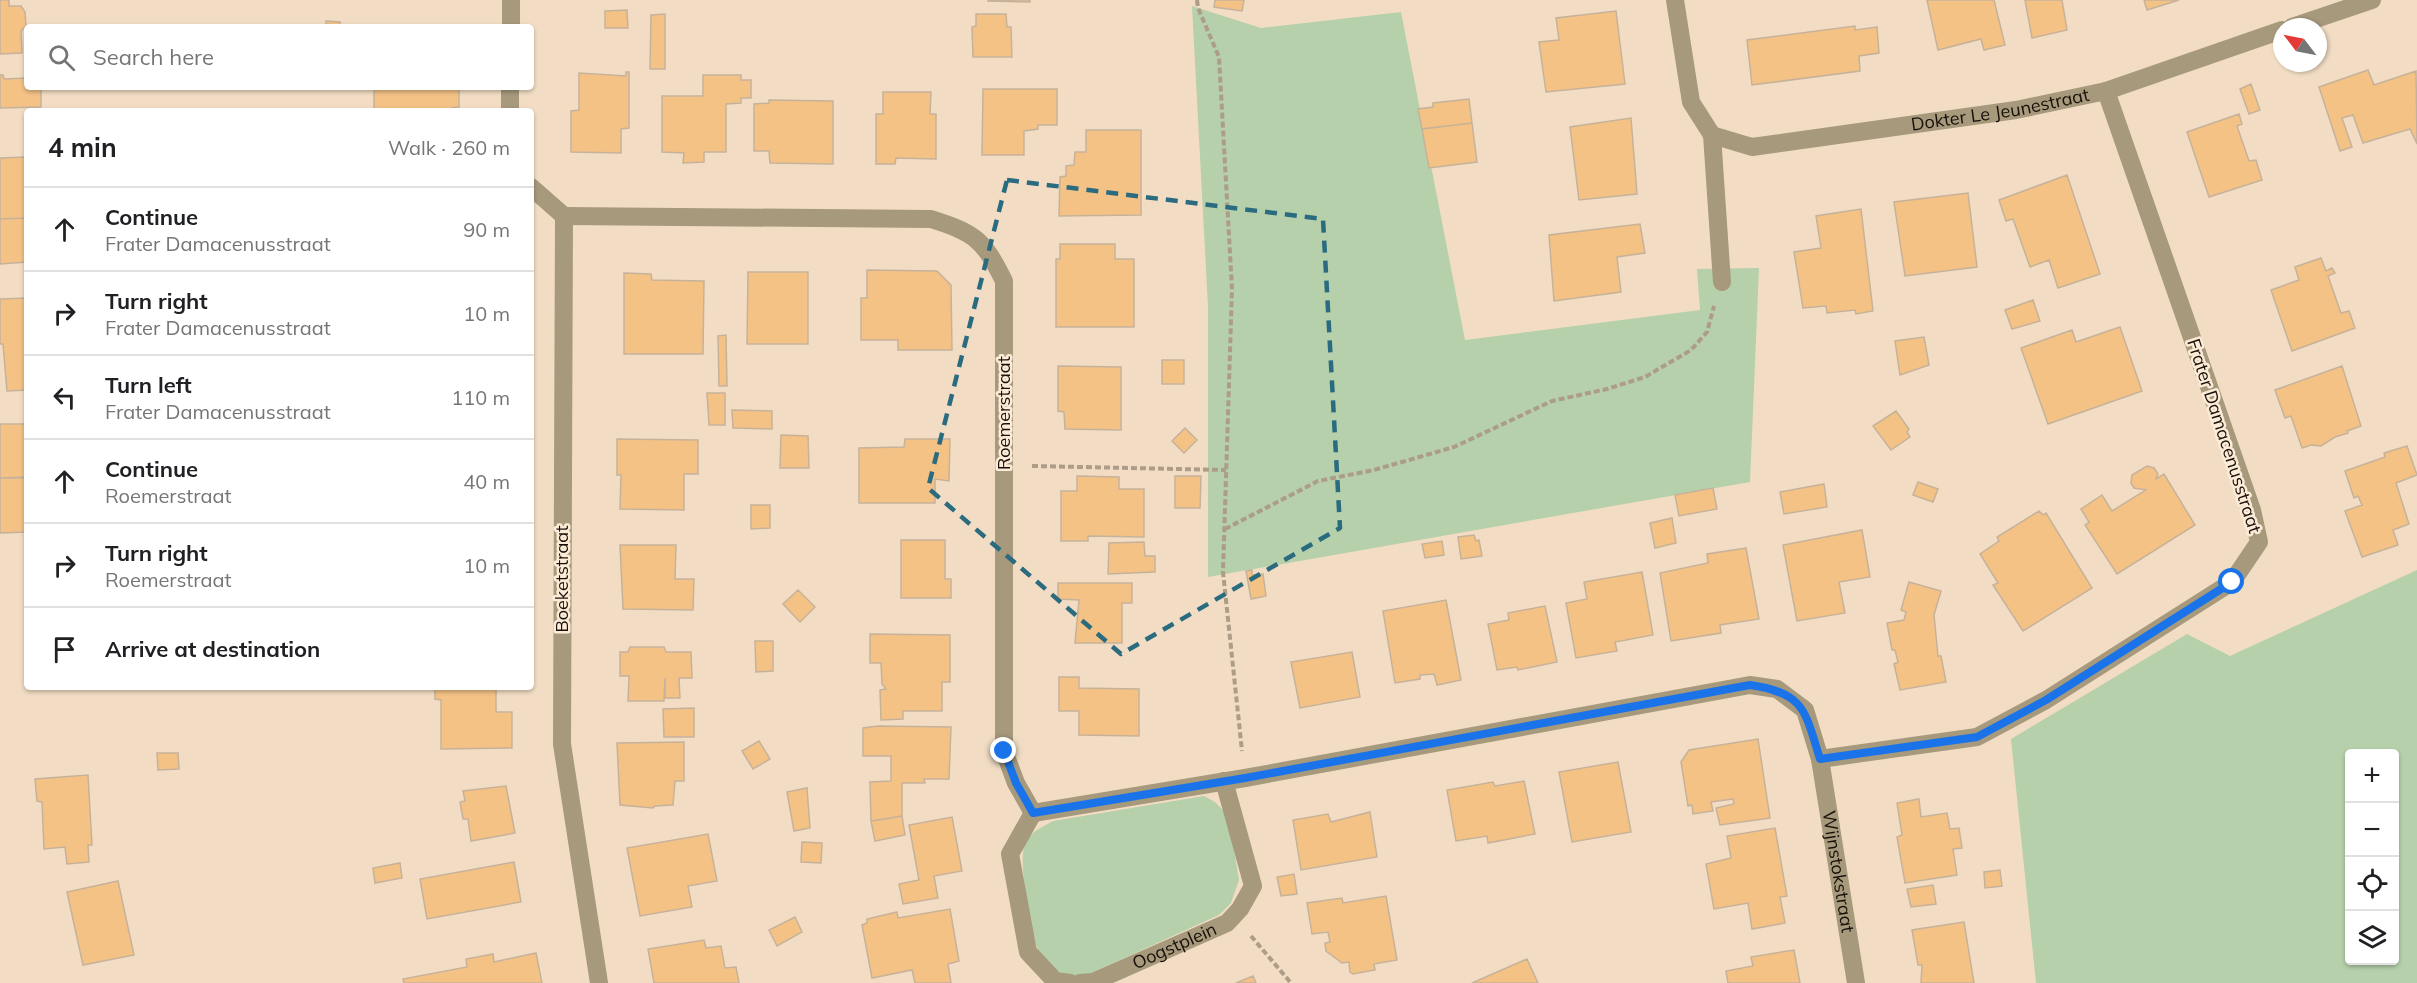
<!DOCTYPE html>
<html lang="en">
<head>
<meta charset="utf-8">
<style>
  :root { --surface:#fff; --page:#f2f2f2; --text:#202124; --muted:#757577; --line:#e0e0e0 }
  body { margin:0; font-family:Mulish,sans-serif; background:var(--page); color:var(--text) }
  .controls { position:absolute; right:18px; bottom:18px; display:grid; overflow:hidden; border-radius:6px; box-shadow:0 2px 4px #0004 }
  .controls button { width:54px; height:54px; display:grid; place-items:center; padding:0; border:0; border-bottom:2px solid var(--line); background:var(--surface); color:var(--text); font:30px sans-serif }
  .compass { position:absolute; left:2273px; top:18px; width:54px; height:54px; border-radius:50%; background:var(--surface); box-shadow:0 2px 4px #0004; rotate:302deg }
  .stop { position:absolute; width:18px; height:18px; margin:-14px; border:4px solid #1a73e8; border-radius:50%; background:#fff }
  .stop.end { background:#1a73e8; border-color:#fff; box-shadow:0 2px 6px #0008 }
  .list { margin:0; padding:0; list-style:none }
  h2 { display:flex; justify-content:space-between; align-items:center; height:78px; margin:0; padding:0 24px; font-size:26px }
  h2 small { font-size:20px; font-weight:400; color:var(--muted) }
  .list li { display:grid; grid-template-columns:39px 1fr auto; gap:18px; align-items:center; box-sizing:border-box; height:84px; padding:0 24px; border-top:2px solid var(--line) }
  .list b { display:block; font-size:22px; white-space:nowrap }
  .list p { margin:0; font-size:20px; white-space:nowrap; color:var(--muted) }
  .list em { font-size:20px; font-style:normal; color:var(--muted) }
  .icon { flex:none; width:33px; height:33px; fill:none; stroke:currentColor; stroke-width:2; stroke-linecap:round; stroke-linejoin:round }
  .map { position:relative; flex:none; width:2417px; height:983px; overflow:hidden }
  .search { position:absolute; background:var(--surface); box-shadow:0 2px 4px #0004; left:24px; top:24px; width:510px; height:66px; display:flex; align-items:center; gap:15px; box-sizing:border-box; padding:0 21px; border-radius:6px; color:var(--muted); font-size:22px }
  .panel { position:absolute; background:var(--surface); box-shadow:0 2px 4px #0004; left:24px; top:108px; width:510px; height:582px; border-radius:6px }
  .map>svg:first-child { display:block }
</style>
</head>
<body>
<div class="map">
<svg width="2417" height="983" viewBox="0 0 2417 983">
  <rect width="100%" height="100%" fill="#f2ddc4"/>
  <path fill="#b5d0aa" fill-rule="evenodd" d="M1192,6L1261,28L1401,12L1465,340L1700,310L1697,269L1759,268L1750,482L1208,577V307Z
    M2417,570V983H2036L2011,739L2187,634L2230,656ZM2350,754H2394V960H2350Z
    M1204,796L1215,802L1228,815L1239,880L1231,903L1219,915L1089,974C1074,977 1054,975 1043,961C1032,946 1017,859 1025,844C1031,831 1041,828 1053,821Z"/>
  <path fill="#f4c285" stroke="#c6b29a" stroke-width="1.5" d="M0,0H9V6H21L25,12L26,26L21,31L22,53L0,54Z
    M988,0H1030V2L988,1Z
    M1215,0H1244L1242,11L1214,7Z
    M1927,0H1994L2005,45L1984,50L1981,39L1938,50Z
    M2025,0H2062L2067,30L2032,38Z
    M2144,0H2179L2147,10Z
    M627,10L628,28H605V11Z
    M1616,11L1625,84L1546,92L1539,42L1559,40L1556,18Z
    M665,14V69H650L651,15Z
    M976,14H1006L1007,27H1011L1012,57H973L972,27L976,26Z
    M326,21L340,22V27H326Z
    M1855,26V30L1877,27L1879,53L1859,56L1860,71L1752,85L1747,40Z
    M2368,70L2374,85L2416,71L2417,144L2410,129L2363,143L2353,115L2342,118L2352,147L2340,151L2319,87Z
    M626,72H629V128L621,129V153L571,152V111L579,110V73L626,76Z
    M0,75H3L4,79L27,78V87H41V107L0,108Z
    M703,75H741V80H751V98H741V103L726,104V152H704V162L683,163L684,153L662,152V96H703Z
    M2251,84L2260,110L2249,114L2240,89Z
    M374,87H459V107L452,108V111H374Z
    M983,89H1057V125H1038V129L1024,131V155H982Z
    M883,92H931L930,114H936V159L896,158L895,164H876V114H883Z
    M1469,99L1472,123L1422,129L1418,109L1433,107V103Z
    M769,100L833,101V164L770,163L769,151H754V104L769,103Z
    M2239,114L2242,124L2237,126L2249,161L2256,160L2262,180L2209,197L2187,132Z
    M1631,118L1637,194L1579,200L1570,127Z
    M1472,123L1477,162L1429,168L1422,129Z
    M1086,130H1141V215L1059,216L1060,177L1066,176V166L1074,165L1075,152H1086Z
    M27,157V218L0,219V158Z
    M2067,175L2100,274L2058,288L2049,260L2030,267L2013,219L2006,221L1999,200Z
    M1968,193L1977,267L1905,276L1894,202Z
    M1861,209L1873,311L1856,314L1855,310L1827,313L1826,306L1803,308L1794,252L1821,248L1816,216Z
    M27,218V262L0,264V219Z
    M1640,224L1645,253L1617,257L1621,292L1554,301L1549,235Z
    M1060,244H1115V259H1134V327H1056V259H1060Z
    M2321,258L2326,271L2332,268L2335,273L2328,276L2341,313L2349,311L2355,328L2292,351L2271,290L2299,280L2295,267Z
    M867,270L937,271L951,285L952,350H898V340H861V298H867Z
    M748,272H808V344H747Z
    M624,273L651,274L652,280L704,281L703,354H624Z
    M27,298V390L7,391L3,344H0V299Z
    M2033,300L2040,321L2012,329L2005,310Z
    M2120,327L2142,391L2048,424L2021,348L2072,330L2076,342Z
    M726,335L727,386H719L718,336Z
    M1924,337L1929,365L1900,375L1895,341Z
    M1162,360H1184V384H1162Z
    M1058,366L1121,367V430L1065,429L1064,412L1058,411Z
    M2342,366L2361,426L2347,431L2348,433L2335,437L2321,446L2311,445L2302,448L2291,416L2285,418L2275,390Z
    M707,393H725V425H709Z
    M732,410L772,411V429L733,428Z
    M1896,411L1909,429L1907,432L1910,437L1891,450L1873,426Z
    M0,424H27V477L0,478Z
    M1185,428L1197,440L1184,453L1172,441Z
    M781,435L808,436L809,468H780Z
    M617,439L698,440V474H684V510L620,509L621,475H617Z
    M905,439H950L949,481L935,479V503H859V448L904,447Z
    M2407,446L2417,475L2396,483L2409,524L2393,530L2398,545L2362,557L2345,511L2362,505L2358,496L2354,498L2345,471L2385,457L2384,453Z
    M2147,466L2154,468L2158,474L2156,479L2164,474L2195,525L2117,574L2085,525L2089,522L2081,509L2102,495L2112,511L2146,490L2134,488L2131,483L2132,475Z
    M1077,476L1119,477V489H1144V537L1088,536V541H1061V491H1077Z
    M1175,476H1201L1200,508H1175Z
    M0,478H27V532L0,533Z
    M1918,482L1938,489L1933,502L1913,495Z
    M1824,484L1827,507L1784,514L1780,492Z
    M1713,488L1717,509L1679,516L1675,495Z
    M751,505H770V528L751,529Z
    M2039,511L2043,515L2046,513L2092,588L2023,631L1993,585L1998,583L1980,554L1999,541L1997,537Z
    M1672,518L1676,543L1655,548L1650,523Z
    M1862,530L1870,577L1839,582L1845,613L1797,621L1783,545Z
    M1474,535L1476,541L1479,540L1482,556L1461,559L1458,537Z
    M901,540H945V579H951V598H901Z
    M1442,541L1444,555L1425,558L1422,544Z
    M1144,542L1145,556H1155V572L1108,574L1109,543Z
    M620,545H676L675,579H694L693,610L623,609Z
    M1746,548L1759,619L1720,625L1721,633L1671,641L1660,573L1708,563L1707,554Z
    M1252,570V575L1263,574L1266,596L1251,599L1246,571Z
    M1642,572L1653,635L1615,642L1617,651L1576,658L1566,603L1587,599L1584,582Z
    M1909,582L1941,591L1934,615L1938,656H1941L1946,682L1900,690L1894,664L1898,662L1895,650H1892L1887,623L1904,620L1906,612L1901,610Z
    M1058,583H1132V603H1122V643H1075L1079,600L1058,599Z
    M798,590L815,607L800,622L783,604Z
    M1446,600L1461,680L1437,685L1434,674L1420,675V679L1395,683L1383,611Z
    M1545,606L1557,662L1518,670L1517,667L1497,670L1488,624L1509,620L1508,613Z
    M870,634L950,635V682H942V711H903V719L881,720L880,690L886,689L882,684L881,663H870Z
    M755,641H773V671L756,672Z
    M630,647H664L666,652H691L692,678H679L680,698H665V678L664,701H628L629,676H620V652H628Z
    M1352,652L1360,697L1300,708L1291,662Z
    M1059,677H1079V688L1139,689V736L1079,735V711H1059Z
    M435,687H496V712H512V748L441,749V700L435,699Z
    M694,708V737H664L663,709Z
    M878,726L951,727L949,779H924L925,783H902V816L871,821L870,782L891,781V756H863V728Z
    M1758,739L1770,818L1720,825L1716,808L1734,804L1733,799L1711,802L1713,811L1693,814L1692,805L1688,806L1681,762L1689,750Z
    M759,741L770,759L753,769L742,751Z
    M684,742V781H675L673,805L655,806L653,808L620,805L617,743Z
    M157,753H178L179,769L158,770Z
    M1618,762L1631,832L1572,842L1559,772Z
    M88,775L92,845H88L89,862L67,864L65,847L44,849L42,802L37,801L35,779Z
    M1524,781L1535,834L1488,843L1487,836L1456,841L1447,790L1493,782L1495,786Z
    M506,786L515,833L471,841L468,819H463L460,802L465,801L463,791Z
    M807,788L810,828L794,831L787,792Z
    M1919,799L1921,817L1947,813L1950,829L1959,828L1962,848L1953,849L1957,875L1905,883L1897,837L1902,835L1897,803Z
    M1370,812L1377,857L1301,870L1293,820L1328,814L1331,822Z
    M902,816L905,835L875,841L871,821Z
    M952,817L962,871L934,876L938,898L903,904L899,884L919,880L909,825Z
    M1775,828L1787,896L1780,897L1785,923L1752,929L1748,903L1714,909L1706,864L1731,858L1727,836Z
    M708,834L717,881L688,886L692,907L640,916L627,848Z
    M802,842L822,843L821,863L801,862Z
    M514,862L521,902L427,919L420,879Z
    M400,863L402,878L375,883L373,868Z
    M2000,870L2002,886L1985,888L1984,872Z
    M1294,874L1297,894L1281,896L1277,877Z
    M118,881L134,955L83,965L67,892Z
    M1933,885L1936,904L1911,907L1907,889Z
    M1386,896L1397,960L1374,964L1375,970L1353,974L1350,972L1349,962L1342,963L1326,951L1325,943L1330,942L1328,932L1312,934L1307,903L1342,898L1343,903Z
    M950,909L959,961L948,964L951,983H915L912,970L872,978L862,925L867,923V919L897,912L898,918Z
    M795,917L802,932L777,946L769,930Z
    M1964,922L1974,983H1921L1922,965H1918L1912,930Z
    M704,940L706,948L721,946L725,968L736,967L739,983H654L648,949Z
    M1794,950L1800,983H1728L1726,971L1753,966L1751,957Z
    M536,953L542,983H404L403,979L467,967L466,959L493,954L494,962Z
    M1527,959L1538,983H1472Z
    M1253,976L1256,983H1236Z"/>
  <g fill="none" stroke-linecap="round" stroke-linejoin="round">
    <path stroke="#ad9c88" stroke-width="4" stroke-dasharray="6 3" stroke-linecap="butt" d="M1197,0L1198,8L1219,57L1232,289L1223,572L1242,751
      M1032,466L1226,470
      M1225,529L1318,481L1374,470L1454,447L1552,401L1607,389L1645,377L1691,350L1707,332L1714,306
      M1251,936L1291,983"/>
    <g stroke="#a6997c" stroke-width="18">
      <path id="s1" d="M1675,0L1691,102L1712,135L1752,147L2016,110L2106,91L2282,30"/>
      <path d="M511,27V0"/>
      <path d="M2292,27L2372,0"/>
      <path d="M510,111V87"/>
      <path d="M1712,135L1722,282"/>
      <path d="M531,187L564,216L562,744L599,983"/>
      <path d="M564,216L931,219C975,233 983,239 1004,281V751L1016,783L1033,813"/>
      <path d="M1820,759L1977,737L2046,700L2232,582L2259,542L2252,510L2106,91"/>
      <path id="s2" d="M1033,813L1245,778L1750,685L1777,689L1805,710L1820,759L1856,983"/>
      <path d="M1033,813L1010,854L1028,952L1055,981L1070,983"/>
      <path id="s3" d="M1080,983L1093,982L1227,923L1240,909L1253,886L1224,781"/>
    </g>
  </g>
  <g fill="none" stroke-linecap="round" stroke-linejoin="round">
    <path stroke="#1a73e8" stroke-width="8" d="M1004,751L1016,783L1033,813L1245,778L1750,685C1805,693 1805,711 1820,759L1977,737L2046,700L2232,582"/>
  </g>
  <path fill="none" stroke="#2b6b7f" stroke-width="4.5" stroke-dasharray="12 8" stroke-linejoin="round" d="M1007,180L1323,219L1340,528L1121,654L928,488Z"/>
  <g text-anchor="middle" stroke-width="5" stroke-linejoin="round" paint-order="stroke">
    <g font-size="18" fill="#181008" stroke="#fcebd7">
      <text dy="6" stroke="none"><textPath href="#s1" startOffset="435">Dokter Le Jeunestraat</textPath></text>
      <text transform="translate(1004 413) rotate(-90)" y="6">Roemerstraat</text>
      <text transform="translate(2224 436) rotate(72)" y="6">Frater Damacenusstraat</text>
      <text transform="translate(562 579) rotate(-90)" y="6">Boeketstraat</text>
      <text dy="6" stroke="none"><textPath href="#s2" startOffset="956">Wijnstokstraat</textPath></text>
      <text dy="6" stroke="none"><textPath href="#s3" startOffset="102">Oogstplein</textPath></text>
    </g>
  </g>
</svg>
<div class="controls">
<button>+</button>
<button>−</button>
<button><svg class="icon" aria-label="locate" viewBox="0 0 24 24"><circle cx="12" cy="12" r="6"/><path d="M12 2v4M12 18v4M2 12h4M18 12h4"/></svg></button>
<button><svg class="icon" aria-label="layers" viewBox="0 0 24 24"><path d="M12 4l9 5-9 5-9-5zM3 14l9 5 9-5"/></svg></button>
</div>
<svg class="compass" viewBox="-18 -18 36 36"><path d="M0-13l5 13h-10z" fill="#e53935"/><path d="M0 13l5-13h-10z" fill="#757577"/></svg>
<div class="stop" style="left:2232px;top:582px"></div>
<div class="stop end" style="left:1004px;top:751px"></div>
<div class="search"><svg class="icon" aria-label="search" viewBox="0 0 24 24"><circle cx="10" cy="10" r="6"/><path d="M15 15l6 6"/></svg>Search here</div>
<section class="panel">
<h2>4 min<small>Walk · 260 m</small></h2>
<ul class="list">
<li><svg class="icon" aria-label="ahead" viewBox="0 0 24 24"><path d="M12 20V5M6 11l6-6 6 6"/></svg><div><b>Continue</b><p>Frater Damacenusstraat</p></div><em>90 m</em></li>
<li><svg class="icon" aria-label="right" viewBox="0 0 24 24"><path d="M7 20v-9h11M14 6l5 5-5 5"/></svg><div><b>Turn right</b><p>Frater Damacenusstraat</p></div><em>10 m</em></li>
<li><svg class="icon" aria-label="left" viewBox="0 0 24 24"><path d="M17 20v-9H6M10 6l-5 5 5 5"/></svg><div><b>Turn left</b><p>Frater Damacenusstraat</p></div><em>110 m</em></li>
<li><svg class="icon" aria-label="ahead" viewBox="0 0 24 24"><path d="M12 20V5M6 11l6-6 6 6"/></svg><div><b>Continue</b><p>Roemerstraat</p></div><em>40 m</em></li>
<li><svg class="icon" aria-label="right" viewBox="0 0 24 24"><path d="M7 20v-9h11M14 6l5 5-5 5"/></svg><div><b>Turn right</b><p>Roemerstraat</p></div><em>10 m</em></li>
<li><svg class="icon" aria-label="arrive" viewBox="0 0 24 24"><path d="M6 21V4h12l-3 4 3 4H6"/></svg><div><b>Arrive at destination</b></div></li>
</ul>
</section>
</div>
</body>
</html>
